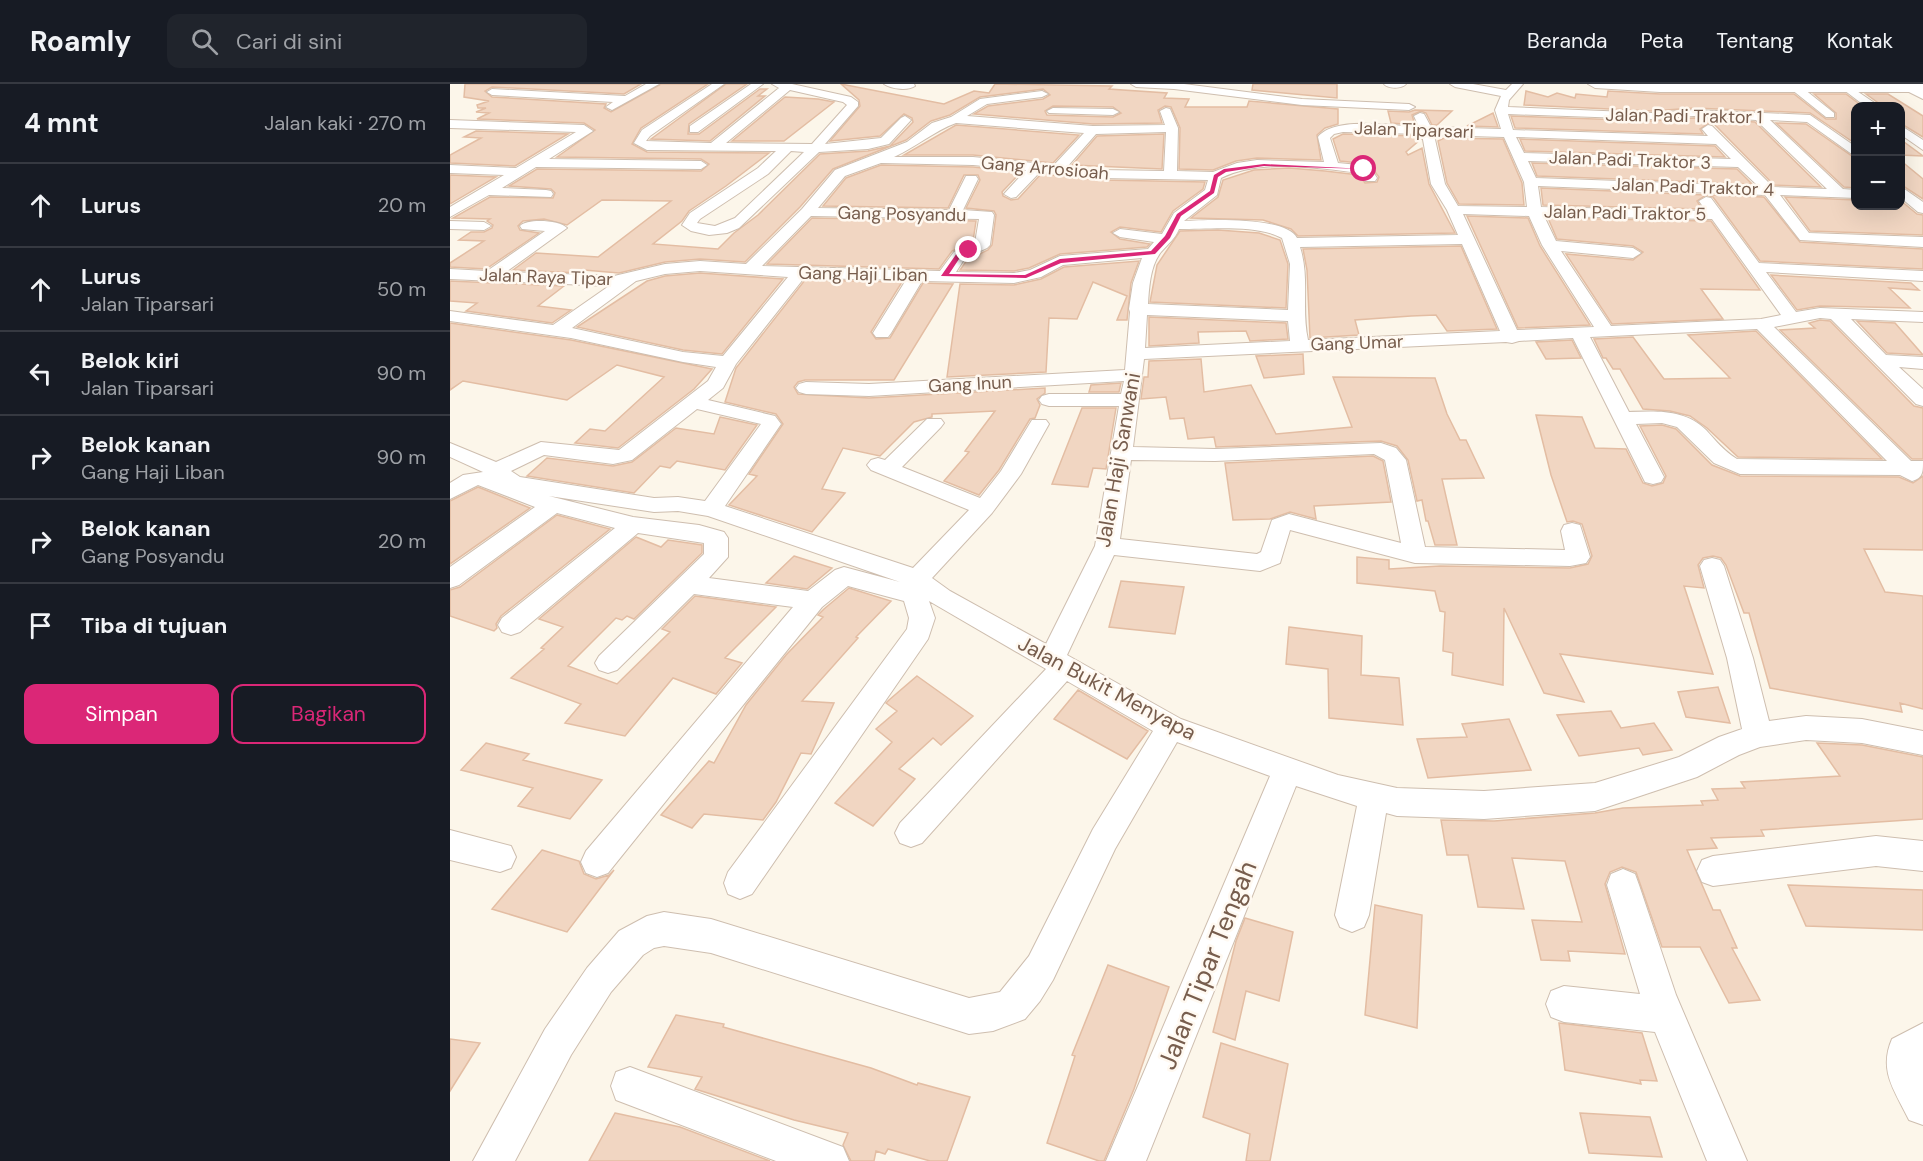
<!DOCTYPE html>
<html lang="id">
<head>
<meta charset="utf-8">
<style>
  :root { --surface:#171b24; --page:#20242c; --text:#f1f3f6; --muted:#9ea1a6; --line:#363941; --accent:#db2777 }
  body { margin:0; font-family:"DM Sans",sans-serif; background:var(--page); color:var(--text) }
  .controls { position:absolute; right:18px; top:18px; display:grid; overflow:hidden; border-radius:12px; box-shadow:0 6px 24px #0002 }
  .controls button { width:54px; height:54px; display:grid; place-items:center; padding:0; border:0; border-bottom:2px solid var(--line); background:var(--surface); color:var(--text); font:30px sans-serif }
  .stop { position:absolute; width:18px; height:18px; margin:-14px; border:4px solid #db2777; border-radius:50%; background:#fff }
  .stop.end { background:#db2777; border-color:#fff; box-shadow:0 2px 6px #0008 }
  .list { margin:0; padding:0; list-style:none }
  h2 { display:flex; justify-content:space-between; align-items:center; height:78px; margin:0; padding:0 24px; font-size:26px }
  h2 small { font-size:20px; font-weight:400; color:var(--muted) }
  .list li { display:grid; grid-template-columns:39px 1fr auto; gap:18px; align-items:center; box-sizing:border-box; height:84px; padding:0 24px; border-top:2px solid var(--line) }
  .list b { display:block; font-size:22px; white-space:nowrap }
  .list p { margin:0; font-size:20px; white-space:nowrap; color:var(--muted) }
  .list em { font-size:20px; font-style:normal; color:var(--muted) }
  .actions { display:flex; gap:12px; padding:18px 24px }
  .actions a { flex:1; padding:14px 0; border:2px solid var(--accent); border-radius:12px; text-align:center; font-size:21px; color:var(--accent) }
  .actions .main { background:var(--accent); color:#fff }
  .icon { flex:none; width:33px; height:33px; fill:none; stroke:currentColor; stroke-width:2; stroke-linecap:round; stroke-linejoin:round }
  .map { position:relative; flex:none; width:1473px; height:1077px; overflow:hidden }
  header { display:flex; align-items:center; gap:36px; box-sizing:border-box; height:84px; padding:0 30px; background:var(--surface); border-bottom:2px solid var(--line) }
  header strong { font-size:28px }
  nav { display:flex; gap:33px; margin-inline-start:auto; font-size:21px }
  .search { width:420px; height:54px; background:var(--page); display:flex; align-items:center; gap:15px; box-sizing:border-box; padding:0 21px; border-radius:12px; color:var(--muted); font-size:22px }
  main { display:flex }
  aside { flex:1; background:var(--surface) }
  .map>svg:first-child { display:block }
</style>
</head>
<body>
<header>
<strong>Roamly</strong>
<div class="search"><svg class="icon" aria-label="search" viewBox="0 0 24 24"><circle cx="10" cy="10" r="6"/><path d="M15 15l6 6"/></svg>Cari di sini</div>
<nav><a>Beranda</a><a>Peta</a><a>Tentang</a><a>Kontak</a></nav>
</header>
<main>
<aside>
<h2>4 mnt<small>Jalan kaki · 270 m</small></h2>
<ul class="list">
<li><svg class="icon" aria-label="ahead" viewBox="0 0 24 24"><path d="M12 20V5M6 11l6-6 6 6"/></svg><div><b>Lurus</b></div><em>20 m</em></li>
<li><svg class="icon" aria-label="ahead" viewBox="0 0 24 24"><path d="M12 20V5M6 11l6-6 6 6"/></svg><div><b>Lurus</b><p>Jalan Tiparsari</p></div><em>50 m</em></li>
<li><svg class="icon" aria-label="left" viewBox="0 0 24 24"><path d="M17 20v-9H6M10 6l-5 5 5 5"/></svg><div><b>Belok kiri</b><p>Jalan Tiparsari</p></div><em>90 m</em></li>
<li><svg class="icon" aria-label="right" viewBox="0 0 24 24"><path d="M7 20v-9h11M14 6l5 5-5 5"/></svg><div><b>Belok kanan</b><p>Gang Haji Liban</p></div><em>90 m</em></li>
<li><svg class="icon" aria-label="right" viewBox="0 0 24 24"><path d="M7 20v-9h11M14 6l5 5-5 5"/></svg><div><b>Belok kanan</b><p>Gang Posyandu</p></div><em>20 m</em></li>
<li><svg class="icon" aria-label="arrive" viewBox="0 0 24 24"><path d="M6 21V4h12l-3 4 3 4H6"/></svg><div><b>Tiba di tujuan</b></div></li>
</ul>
<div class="actions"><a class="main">Simpan</a><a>Bagikan</a></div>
</aside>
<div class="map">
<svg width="1473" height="1077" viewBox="0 0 1473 1077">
  <rect width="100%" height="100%" fill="#fcf6ea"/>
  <path fill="#f1d6c2" stroke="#e3bda3" stroke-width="1.5" fill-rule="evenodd" d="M15,0H191L174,10L42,3L35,7L42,13L156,20L154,24L161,28L211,0H258L191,44L182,60L197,68L319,69L276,102L239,127L232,137L203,160L268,165L284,149L308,131L370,70L418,67L440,62L463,38L462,34L454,30L430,52L380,57L410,22L409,16L391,0L494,20L524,7L539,9L545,0L662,2L659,5L717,9L714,14L739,15L735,23H797L799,17L888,25V40L875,44L867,51L871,76L807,74L786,77L763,86L729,85L730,44L721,23L715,22L708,26L712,39L643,40L524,30L538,22L593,15L600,11L593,5L530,13L500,31L481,37L456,56L383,85L350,123L295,178L250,175L215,178L169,189L134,186L131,189L63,186L86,169L148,173L221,117L152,116L117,141L94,135L73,137L68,142L70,146L89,149L36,185L0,183V179L34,157L9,156L21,148H34L42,144L43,141L37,137L40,135L3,134L40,113L103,114L105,109L101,105L59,102L87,85L251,87L259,80L251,75L107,73L145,46L134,39L27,35L39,29L26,28L36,24H28L27,21L39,17L14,13ZM603,22L663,23L671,29L663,33L597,31L595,27Z
    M276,0H297L239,40L238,50H249L310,5H317L308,12H315L260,57L201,55Z
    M803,0H887V14L802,6Z
    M1076,7L1098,13L1107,9L1125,14L1126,10L1157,13L1158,7L1210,10H1344L1376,35H1386V29L1364,10H1396L1412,22H1406V60L1360,29L1244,24L1202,27L1074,21Z
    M1416,10H1438L1473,32V53L1450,39V22H1429L1427,18Z
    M335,13L368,15L384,18L334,57H282Z
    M965,26L1002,27L987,41H982L976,29L971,27L962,31L965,41L941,39L938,27L959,28Z
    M1043,29L1048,43L1017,42Z
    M1061,32L1202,37L1244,34L1305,38L1371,103L1324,101L1264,40L1259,39L1250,45L1253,50L1065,44Z
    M1326,39L1356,40L1406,75V104L1394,103Z
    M506,41L629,51L603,79L523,71H454Z
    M26,47L118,50L65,82L0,79V71L31,54L14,53Z
    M714,50L712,85L622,81L647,52Z
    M893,50L970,52L971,55L956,68L958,71L972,64L979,100L1005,149L848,152L841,145L813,136L741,134L768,113L773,96L804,86L839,84L875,87L909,91L915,99L927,98L929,93L919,80L890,77L883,55Z
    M994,54L1053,55L1072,99L1074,121L1009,120L997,99L988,57Z
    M1070,55L1265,62L1275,73L1075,67Z
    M1450,55L1473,72L1450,71Z
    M1450,76L1473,95V115L1450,100Z
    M1082,79L1287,85L1302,100L1087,92Z
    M431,81L523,83L571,88L552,108L553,112L561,116L568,115L591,90L651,96L755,98L753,105L723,127L711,148L670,143L661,148L670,155L700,160L697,163L610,170L579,184L564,187L510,186L517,176L538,166L542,161L546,131L544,127L516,124L530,96L528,91H514L498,124L373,122L396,94Z
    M0,91L46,93L0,120Z
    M1091,104L1256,111L1247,117L1252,125L1093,121Z
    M1257,111L1314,113L1350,158L1473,165V185L1310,177L1263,113Z
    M1335,113L1406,116V122H1450V116L1467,130L1473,131V151L1360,147Z
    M1017,132L1078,134L1090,162L1140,241L1068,244Z
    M362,134L526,137L523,157L502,167L489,185L317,180Z
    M1098,134L1261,137L1310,206L1251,205L1273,235L1162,240L1116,170L1183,176L1193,168L1183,162L1107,155Z
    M768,146L809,149L830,156L838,180L836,224L700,218L707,181L730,147Z
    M1011,162L1047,245L997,247L986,231L961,232L905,236L909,251L860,254L857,186L853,165Z
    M689,177L681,199L677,236H667L677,212L643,198L627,235L599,234L596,288L497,293L510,200L564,201L591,195L614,183Z
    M250,189L333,195L272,270L233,266L127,243L197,197L215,192Z
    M1321,191L1461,199L1469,206L1439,204L1460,224L1370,222L1347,226Z
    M355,196L452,198L421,248L426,255L440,254L473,199L503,200L444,296H355L348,298L344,303L348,310L419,314L595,304V309L587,315L590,321L585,334L580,335L549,386L529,411L494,397L519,368L515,367L545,327L482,330V333L464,338L430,372L393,364L372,405L395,409L362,448L279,421L307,392L299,390L333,340L326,330L275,318L286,284Z
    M0,197L114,202L88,222L121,226L102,239L16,227L27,219L0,217Z
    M699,233L836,239L838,255L800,257L796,247L748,248L749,259L699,262Z
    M1370,236L1380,237L1464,322L1473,324V375H1462L1330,246L1365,244L1359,239Z
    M1407,237L1445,239L1473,271L1437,269Z
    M0,239L121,256L262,285L244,305L168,364L125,359L140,345L155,347L214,293L167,281L117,316L13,297L0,306Z
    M1306,247L1432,375L1288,373L1257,344L1240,332L1220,327L1193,325L1170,285H1163L1156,274H1153L1144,255L1183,253L1214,295L1280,294L1238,251Z
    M1122,256L1131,274L1096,275L1086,258Z
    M853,270L854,290L814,294L806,272Z
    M751,275L754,308L801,301L826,350L902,343L883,293L985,294L997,330L1010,356H1016L1034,394L992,395L1007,461H985L978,437H976L972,416L967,417L958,376L947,362L931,357L766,363L764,353L738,355L734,334L720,335L716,313L691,315L694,293H698L699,277Z
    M671,299L669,308H639L641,301Z
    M632,324H666L656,385L643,384L638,403L602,400Z
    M1086,331L1132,333L1145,364L1176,365L1193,399L1202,402L1213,399L1216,392L1190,342L1212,341L1226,345L1262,381L1290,392L1449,393L1463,399L1473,392V466L1414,465L1435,508L1473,512V625L1450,619L1452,628L1320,604L1299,529H1294L1276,481L1271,474L1263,472L1253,474L1248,481L1254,504L1234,502L1263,590L1110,570L1134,618L1094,609L1054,524L1053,601L1002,591L1003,569L993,567L995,528L990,527L985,507L907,499V473L939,476V485L990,482L1120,484L1138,480L1142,472L1132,440L1123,437L1117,438L1101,391Z
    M270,333L307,341L275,386L227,377L220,384L210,382L184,409L77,392L97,374L163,382L182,378L226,344L264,350Z
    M923,372L933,377L941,418L864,422L866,435L840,428L820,435L783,436L775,379Z
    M28,403L80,424L0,480V417Z
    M107,431L160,445L51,532L46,540L47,544L44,547L0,532V506L10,503Z
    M186,453L211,463L218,456L252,461V469L184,535L177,532L172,536L166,534L118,582L167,600L220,548L212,545L245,512L326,523L275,574L292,579L266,610L223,594L175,652L115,639L131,620L61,594L94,565L91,564L113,543L89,535Z
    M344,472L382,484L357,505L316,499Z
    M671,497L734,503L725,550L659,543Z
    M399,504L441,517L406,553L408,554L352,617L384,619L361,670L351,669L326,718L313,736L254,730L242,744L211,731L259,677L264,679L296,621L336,571L373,533L368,531L374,525Z
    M839,543L912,552L911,591L949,594L953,641L879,634L878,585L836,580Z
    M467,592L523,632L491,661L483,654L449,685L465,695L423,742L385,719L442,658L426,645L447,627L436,619L439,616Z
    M1268,603L1280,639L1236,633L1228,608Z
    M628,606L698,647L677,675L604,635Z
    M1161,627L1171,644L1204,639L1222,666L1193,671L1189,664L1129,672L1107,631Z
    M1059,635L1081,686L978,694L967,655L1017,653L1012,640Z
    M36,659L79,670L73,676L152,696L120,735L68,722L83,704L11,686Z
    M1367,659L1412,661L1473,673V735L1311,746L1314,752L1261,754L1267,764L1237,766L1263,826H1270L1287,864H1282L1310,916L1279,919L1250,863H1212L1186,788L1172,783L1160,788L1155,800L1175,870L1118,867L1120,877L1091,876L1082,836L1132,838L1115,777L1062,774L1074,825L1028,823L1018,771H997L991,736L1044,737L1145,729L1173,724L1253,721L1251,717L1268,716L1262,705L1295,704L1291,698L1390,692Z
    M92,766L129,777L134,790L146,795L159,791L164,786L117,848L42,825Z
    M1338,801L1473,806V846L1356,842Z
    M925,821L972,831L967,944L915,931Z
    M795,834L843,848L829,917L796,907L785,956L763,948L786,857Z
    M658,881L719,903L684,1005L654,1077H649L597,1059L625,972L622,971Z
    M226,931L274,940L273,943L421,984L467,1001L468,999L520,1013L497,1077H480L438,1065L435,1070L426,1067L424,1077H401L393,1061L398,1049L344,1036L245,1005L252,993L198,983Z
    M1109,939L1192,949L1207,997L1190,996L1191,1000L1115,986Z
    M0,955L30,959L0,1007Z
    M771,959L838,980L820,1077H796L800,1050L753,1033Z
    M165,1029L230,1043L320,1077H139Z
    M1130,1029L1200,1033L1212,1073L1139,1069Z"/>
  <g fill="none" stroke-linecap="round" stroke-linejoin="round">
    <defs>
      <path id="minor" d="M196,0H209L162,26L156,23L163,18L42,11L37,8L42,5L175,12Z
        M262,0H274L200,52L196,57L261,59L329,4L322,0H342L401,13L408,18V22L375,60L431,54L451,34L455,32L461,36L439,60L418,65L369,68L289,144L277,149L259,151L241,147L232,141L240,129L308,84L326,67L197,66L184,59L192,46ZM340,6L393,18L397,21L362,60L276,59ZM341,67L354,68L285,134L265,142L247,139L250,135L318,90Z
        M301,0H313L248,48H240V42Z
        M434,0H464L465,2C458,7 441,5 434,0Z
        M681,0H734L852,15L959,20L965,23L959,26L852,21L724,5L686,3Z
        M934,0H956C952,5 938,5 934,0Z
        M1000,0H1023L1056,6L1062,0H1073L1059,16L1058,23L1202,29L1244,26L1360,31L1406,63V73L1357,38L1320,36L1393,105L1406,106V114L1330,111L1359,149L1473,153V163L1350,156L1315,111L1088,102L1091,123L1256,127L1249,117L1256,113L1261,114L1309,179L1473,187V197L1316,188L1346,228L1370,224L1473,228V238L1401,235L1436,271L1473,273V285L1449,283L1473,305V322L1466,320L1381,235L1370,234L1324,243L1461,377H1473C1473,388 1473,394 1462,397L1450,391L1290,390L1264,379L1227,343L1212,339L1186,340L1214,393L1211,398L1203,400L1195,398L1123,254L1069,257L1062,259L1056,258L694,275L683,363L765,365L931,359L946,364L956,376L975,463L1115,466L1111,447L1114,441L1122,439L1130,441L1140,473L1136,479L1120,482L965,479L840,446L830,479L810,487L664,471L617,571L731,635L888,691L947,704L1034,707L1145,699L1229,673L1269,653L1292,645L1277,574L1250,482L1254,476L1262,474L1270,476L1274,482L1303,574L1319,637L1356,632L1412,635L1473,647V671L1412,659L1356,656L1310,663L1289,671L1247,693L1145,727L1034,735L947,732L936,729L919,831L914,843L902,848L890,843L885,831L907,722L846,702L696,1077H656L820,692L727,658L665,765L603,896L590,917L575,935L543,947L519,950L261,869L214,862L204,864L193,871L161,908L121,971L65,1077H23L95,945L137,884L169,847L197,832L214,828L261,835L519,914L550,908L579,872L643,745L703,647L617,597L472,759L461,763L450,759L445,749L450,739L596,585L479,517L485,534L478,555L302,810L290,815L278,810L274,799L278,788L457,545L459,534L454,517L398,502L372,523L158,789L147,793L136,789L131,778L136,767L343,523L244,510L167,586L158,589L149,586L145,579L149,572L254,470V459L188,449L70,548L61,551L52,548L48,541L52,534L165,444L107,429L9,501L0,504V483L85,423L28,401L0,415V399L13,391L33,388L0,373V359L46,378L91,358L169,366L258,297L266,283L233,278L121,254L0,237V227L103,241L159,202L0,195V185L37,187L95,147L72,145L70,142C77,134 110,136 117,144L56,188L164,192L215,180L250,177L296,180L352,125L385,86L457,58L482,39L501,33L530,15L592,7L598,10L592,13L537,20L517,32L643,42L715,41L710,27L716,24L720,25L728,44L727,87L763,88L787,79L807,76L874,78L868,53C884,32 943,42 969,43L964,32L970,29L974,30L981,43L1051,45L1045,26L1051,12L1005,3ZM1058,30L1202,35L1244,32L1306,36L1377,105L1323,103L1262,42L1258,41L1252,45L1258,52L1063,46ZM506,39L634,49L604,81L523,73H444C466,63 484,47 506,39ZM716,48L714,87L651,86L617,83L646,50ZM893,48L972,50L981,100L997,126L1008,151L847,154C836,132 757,136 734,137L767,111L771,94C812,74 866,84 910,89L915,97H925L927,94L919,82L888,79L880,54L884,50ZM984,51L1054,53L1074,98L1077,123L1008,122L995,100ZM1066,53L1266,60L1281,75L1074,69ZM1078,77L1288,83L1308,102L1086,94ZM431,79L523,81L576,86L554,110L561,114L566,113L590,88L651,94L758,96L755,106L724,129L712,150L670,145L663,149L670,153L704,158L698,165L610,172L580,186L564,189L506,188L515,174L537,164L540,161L544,131L542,128L513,126L528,95L526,92H516L499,126L368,124L395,92ZM1013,130L1079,132L1092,161L1144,243L1067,246ZM361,132L529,135L525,159L504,168L490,187L312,182ZM1094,132L1262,135L1331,231L1311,235L1161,242L1111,167L1183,174L1191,169L1183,164L1106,157ZM729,145C759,145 806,140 832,154L840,180L838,226L698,220C699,204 700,182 711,168C718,160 725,155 729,145ZM1012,160L1050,247L858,256C851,225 860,194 850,163ZM692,174L683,199L679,225L680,228L675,286L419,300L356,298L349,300L346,304L349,308L356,310L419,312L674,297L671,310H599L592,312L589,316L592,320L599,322H669L645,462L596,560L500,507L482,494L542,429L571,390L599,340L596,336H582L551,387L530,414L452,383L491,343L494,339L491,335H477L435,376L428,374L421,376L417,381L421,386L519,426L463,484L275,422L331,340L325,332L258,316L273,304L286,280L354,194L456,196L423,249L426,253H438L441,249L472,197L564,199L591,193L613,181ZM250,187L338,193L273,272L233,268L122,244L186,197L215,190ZM697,231L838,237L840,257L695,264ZM1307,245L1437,377L1287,375C1274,367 1266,357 1256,346C1235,325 1207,327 1179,328L1140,253ZM247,325L311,340L255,417L228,413L204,414L70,393L61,387L94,371L163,380L182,376ZM924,370L935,376L951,459L839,430L822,436L811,468L807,470L670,455L681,376L765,377ZM99,412L204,428L228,427L258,432L450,498L394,483L385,486L358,507L259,494L278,473V454L274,448L249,441L183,433Z
        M1341,1H1349L1384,29V33H1376L1341,5Z
        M1398,1L1426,20L1427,22H1415L1394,6L1393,4Z
        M1461,2L1473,7V15L1457,7V3Z
        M603,24L663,25L669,28L663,31L599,29L597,27Z
        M0,36L134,41L143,47L99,75L251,77L257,81L251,85L86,83L52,104L96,106L101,107L103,110L101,113L39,111L0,133V123L54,91L0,89V81L66,84L126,48L0,44Z
        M1450,41L1473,56V66L1450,50Z
        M1450,102L1473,118V129L1468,128L1450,113Z
        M0,137L34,138L41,142L34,146L0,145Z
        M0,746L61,762L66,773L61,784L50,788L0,776Z
        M1426,752L1473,757V787L1426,782L1263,802L1252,798L1247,787L1252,776L1263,772Z
        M1173,785L1185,790L1189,801L1226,911L1297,1077H1257L1205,948L1114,938L1101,933L1096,920L1101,907L1114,902L1190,910L1157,801L1161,790Z
        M1473,939V1041L1459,1036C1445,1007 1428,987 1442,955Z
        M180,983L393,1063L399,1077H326L166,1016L161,1002L166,988Z"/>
      <path id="tertiary" d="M1138,0H1473V8H1210L1145,4Z"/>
    </defs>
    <use href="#minor" stroke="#cebeaf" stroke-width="2"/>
    <use href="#tertiary" stroke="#cebeaf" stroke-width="2"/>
    <use href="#minor" fill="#fff" fill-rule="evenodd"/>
    <use href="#tertiary" fill="#fff" fill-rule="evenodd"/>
  </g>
  <path fill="#db2777" d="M814,80L916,85L814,82L776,88L768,93L764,109L731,132L720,154L705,170L611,179L576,194L491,192L507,169L519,164L521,167L511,172L499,190L575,191L610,175L701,167L715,152L727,130L760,107L764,91L774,85Z"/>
  <g text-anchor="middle" stroke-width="5" stroke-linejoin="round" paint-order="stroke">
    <g font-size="18" fill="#775d4d" stroke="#fff9f1">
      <text transform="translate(1234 32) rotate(1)" y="6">Jalan Padi Traktor 1</text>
      <text transform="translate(964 46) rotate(2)" y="6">Jalan Tiparsari</text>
      <text transform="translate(1180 76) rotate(2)" y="6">Jalan Padi Traktor 3</text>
      <text transform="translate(595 84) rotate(5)" y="6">Gang Arrosioah</text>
      <text transform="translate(1243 103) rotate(2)" y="6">Jalan Padi Traktor 4</text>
      <text transform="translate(1175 129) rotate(1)" y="6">Jalan Padi Traktor 5</text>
      <text transform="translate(452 130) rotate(1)" y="6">Gang Posyandu</text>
      <text transform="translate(413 190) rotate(1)" y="6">Gang Haji Liban</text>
      <text transform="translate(96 193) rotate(2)" y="6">Jalan Raya Tipar</text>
      <text transform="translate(907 259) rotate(-2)" y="6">Gang Umar</text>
      <text transform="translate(520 300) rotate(-3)" y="6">Gang Inun</text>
    </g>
    <g font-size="21" fill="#775d4d" stroke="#fff9f1">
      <text transform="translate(668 376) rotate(-80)" y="7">Jalan Haji Sanwani</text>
      <text transform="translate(657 604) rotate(28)" y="7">Jalan Bukit Menyapa</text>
    </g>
    <g font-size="26" fill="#775d4d" stroke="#fff9f1">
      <text transform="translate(757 881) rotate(-68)" y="9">Jalan Tipar Tengah</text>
    </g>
  </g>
</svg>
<div class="controls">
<button>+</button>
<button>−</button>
</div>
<div class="stop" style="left:914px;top:85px"></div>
<div class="stop end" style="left:519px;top:166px"></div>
</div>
</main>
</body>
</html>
